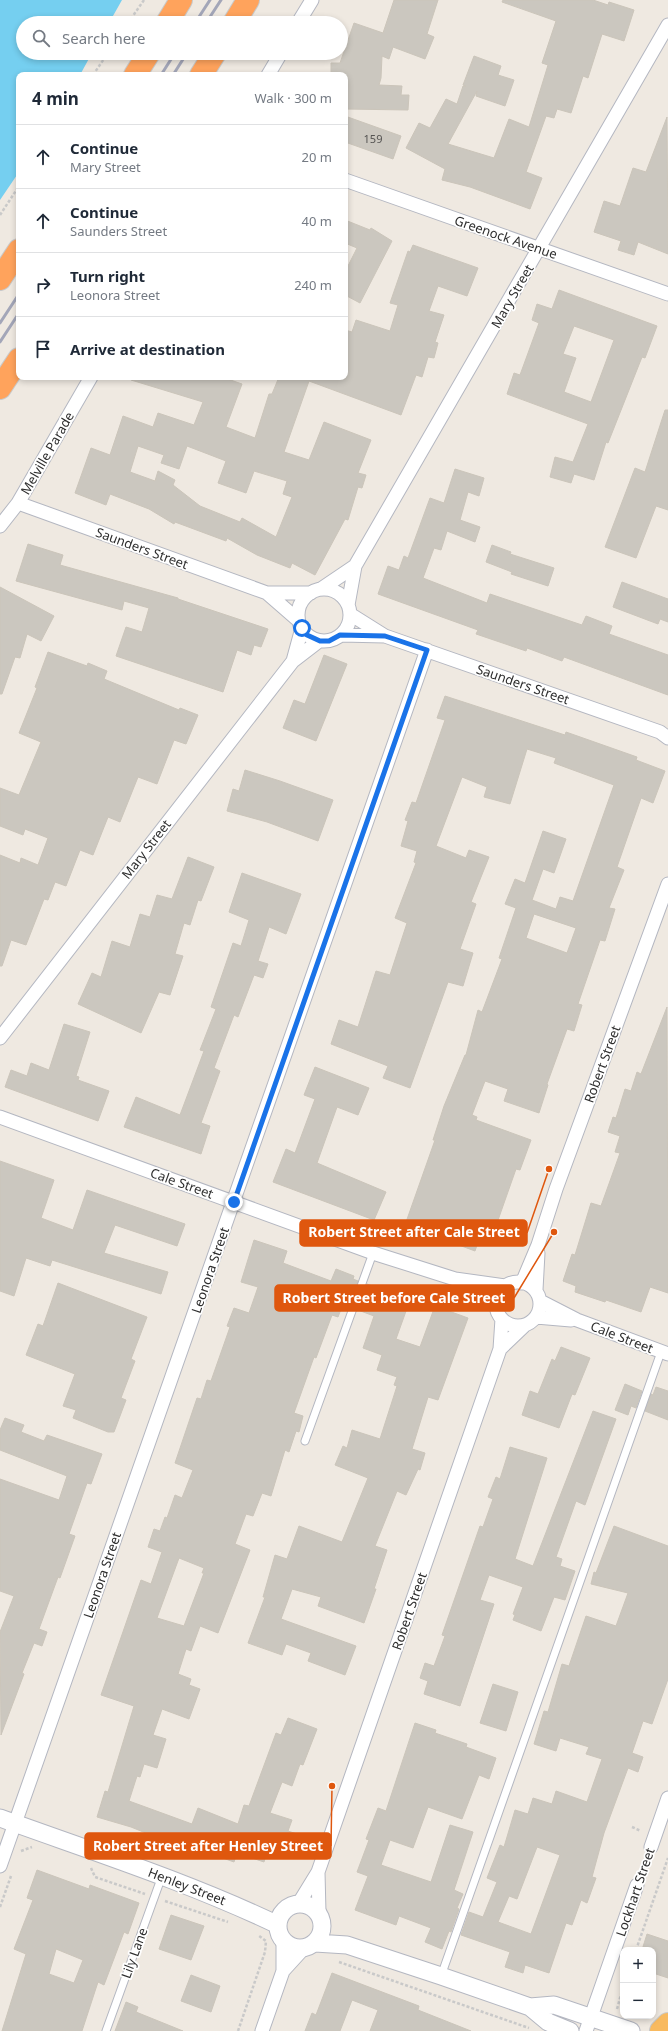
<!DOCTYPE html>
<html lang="en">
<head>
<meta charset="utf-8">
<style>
  :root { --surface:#fff; --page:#f6f6f7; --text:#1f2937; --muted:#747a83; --line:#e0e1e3 }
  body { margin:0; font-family:"Noto Sans",sans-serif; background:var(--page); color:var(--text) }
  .controls { position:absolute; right:12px; bottom:12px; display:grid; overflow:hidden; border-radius:8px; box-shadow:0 2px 6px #0003 }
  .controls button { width:36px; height:36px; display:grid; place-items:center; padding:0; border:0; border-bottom:1px solid var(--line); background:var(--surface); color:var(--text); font:20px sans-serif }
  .stop { position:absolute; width:12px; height:12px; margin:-9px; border:3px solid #1a73e8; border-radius:50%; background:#fff }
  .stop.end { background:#1a73e8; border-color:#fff; box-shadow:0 1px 4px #0008 }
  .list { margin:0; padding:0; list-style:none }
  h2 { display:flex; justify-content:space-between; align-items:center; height:52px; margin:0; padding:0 16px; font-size:17px }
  h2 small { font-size:13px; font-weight:400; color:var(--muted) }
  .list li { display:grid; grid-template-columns:26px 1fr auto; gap:12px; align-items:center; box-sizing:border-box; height:64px; padding:0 16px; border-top:1px solid var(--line) }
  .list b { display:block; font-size:15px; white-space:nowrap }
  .list p { margin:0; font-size:13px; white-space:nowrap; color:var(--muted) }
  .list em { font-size:13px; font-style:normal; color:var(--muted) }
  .icon { flex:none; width:22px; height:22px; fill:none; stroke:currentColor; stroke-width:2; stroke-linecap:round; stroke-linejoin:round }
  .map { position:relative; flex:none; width:668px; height:2031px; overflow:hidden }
  .search { position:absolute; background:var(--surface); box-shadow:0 2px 6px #0003; left:16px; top:16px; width:332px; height:44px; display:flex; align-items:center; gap:10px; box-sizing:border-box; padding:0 14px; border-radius:22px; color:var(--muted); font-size:15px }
  .panel { position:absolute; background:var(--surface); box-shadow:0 2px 6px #0003; left:16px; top:72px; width:332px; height:308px; border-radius:8px }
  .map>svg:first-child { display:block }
</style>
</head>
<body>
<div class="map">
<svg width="668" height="2031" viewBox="0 0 668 2031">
  <rect width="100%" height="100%" fill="#efe9e1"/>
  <path fill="#75cff0" d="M0,0H122L109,23H23V53H92L80,75H19V172L0,200Z"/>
  <path fill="#cbc7bf" stroke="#cbc5ba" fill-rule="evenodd" d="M394,0H438L427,34L434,37L425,59L393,47L389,59L382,56L381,78L379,85L402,86L401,95H409L408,110L345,109V75H331V63H340L354,23L383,33Z
    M503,0H593L608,5L609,2L634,10L624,41L602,34L588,78L583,76L571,113L557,109L554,118L546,116L526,172L542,178L530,209L470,187L442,180L445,169L406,148L419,123L430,128L446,99L457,104L463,86H466L463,85L474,56L501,66L498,75L514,80L505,106L476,96L477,91L448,144L494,158L509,119L529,127L548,65L542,63L556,21L502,2Z
    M345,116L401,136L393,159L345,142Z
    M667,117L668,254L638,242L634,255L618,250L621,241L594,232L604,201L620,206L633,168L646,172Z
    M345,220L370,230L371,228L392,241L360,303L345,295V272L357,248L345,243Z
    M413,245L478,268L467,296L438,286L429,311L444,315L435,342L438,343L434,358L428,357L422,377L416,375L401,415L309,381L284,452L309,460L324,422L371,440L358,473L366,475L362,488L358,487L348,520L345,519L315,575L292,563L290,568L257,555L227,538L226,541L175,522L174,524L149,509L110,494L106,505L75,493L91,448L110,455L123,416L153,427L158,413L194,425L203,402L131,380V377H222L242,384L226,427L255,438L269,394H272L279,377H345V330L352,332L356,320L390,331L398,305L390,303L408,251L410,252ZM138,446L164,455L161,463L179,469L187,446L226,461L218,483L246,493L254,471L287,481L283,494L292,497L276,537L242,518L240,522L200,506L173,485L175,480L158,471L155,481L130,472Z
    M559,290L657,326L645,358L642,357L608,443L606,442L594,480L574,474L571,483L550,477L555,457L573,462L588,424L507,394L514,373L520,375L539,323L532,320L537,304L552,309ZM574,326L614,340L591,402L564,392L576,358L563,354Z
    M665,410H668V510L656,506L636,558L605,547L635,468L645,472Z
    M455,469L484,478L479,496L468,492L460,520L480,527L475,542L447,531L441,550L434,548L423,578L487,603L490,594L582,625L586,616L612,626L609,634L668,655V695L564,657L562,661L527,648L526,651L476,634L478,630L378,594L388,566L399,570L404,556L408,558L430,498L444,503Z
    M28,544L63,555L60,565L178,598V599L268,629L261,647L254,645L251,655L237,650L223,692L116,656L126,627L142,632L149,608L124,601L122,610L16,581Z
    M492,545L511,552L510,554L554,568L548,586L511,574L512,572L486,562Z
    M622,582L668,599V622L660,619L658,624L613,607Z
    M0,587L54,616L41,641L27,634L20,658L15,657L2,694H0Z
    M48,652L87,666L88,663L107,671L104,679L179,710L180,708L198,715L186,744L174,740L157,784L138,777L120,822L108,817L93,855L80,850L66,886L55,882L48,900L44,899L26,945L11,940L2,966H0V855L20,863L21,858L38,865L48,838L25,829L23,835L0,826V788L19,795L41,742L19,733L37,688L35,687Z
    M324,655L347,664L316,741L283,728L294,700L305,704Z
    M445,696L565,735L566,732L637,757L636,760L665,771L653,803L641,798L617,867L624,870L609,908L615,909L605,941L600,940L578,1004L582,1005L574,1031L567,1029L547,1084L548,1085L539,1113L504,1101L508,1089L485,1081L472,1115L477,1117L476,1120L531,1140L520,1170L516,1169L497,1223L500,1224L496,1236L482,1231L475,1251L405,1225L435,1140H433L444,1106L465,1055H466L478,1010L482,1012L502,959L499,958L516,908L505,904L515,879L525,883L543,831L566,839L554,873L543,869L532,900L556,909L560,897L573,901L614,785L554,763L556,758L527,749L510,804L484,797L487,787L462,777L436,846L466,858L469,850L489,857L471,902L476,904L460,949L473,953L463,986L448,982L410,1088L383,1078L388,1066L331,1044L339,1020L358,1027L376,971L390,975L407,923L395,918L416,863L414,862L417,851L401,846L408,821L405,820L412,802L416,803L445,720L437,718ZM534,914L576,928L567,953L526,938Z
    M245,770L280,781L333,800L318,841L267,822L227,811L233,789L239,791Z
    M188,857L214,867L201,901L198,900L190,925L184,923L175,954L183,956L170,995L159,992L141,1033L78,1004L92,973L101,977L112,941L130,947L140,914L150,917L157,895L172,899Z
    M242,873L301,894L286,934L269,927L258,961L268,964L263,978L254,975L238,1017L234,1015L214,1068L220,1071L201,1123L210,1126L201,1154L124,1127L136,1097L180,1115L204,1051L200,1050L216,1009L211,1007L233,943L241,946L249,920L229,912Z
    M667,1007L668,1293L650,1287L641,1312L606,1300L605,1302L575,1292L576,1286L563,1281L572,1254L575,1255L591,1203L601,1206L620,1153L615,1152L620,1136L608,1132L613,1117L616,1118L625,1089L631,1091L637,1072L641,1074Z
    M64,1024L90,1032L76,1076L79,1077L78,1080L109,1091L98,1121L5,1087L11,1070L27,1076L31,1063L49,1070Z
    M315,1067L369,1088L358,1115L337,1107L317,1163L386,1192L374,1220L273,1182L286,1149L295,1153L315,1099L304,1095Z
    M0,1161L54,1180L41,1218L73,1230L87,1190L185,1224L177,1246L115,1225L104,1253L168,1272L161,1294L52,1260L50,1266L26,1258L14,1296L0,1291Z
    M254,1240L287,1251L283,1263L331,1281L336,1269L354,1276L353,1279L358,1281L348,1306L343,1304L338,1317L332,1315L316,1358L314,1357L294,1413L303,1416L299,1432L296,1431L289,1452L285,1450L271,1496L262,1493L253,1516L246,1514L235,1544L250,1550L218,1633L200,1626L191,1651L186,1649L178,1674L191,1679L189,1685L200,1689L189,1719L162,1709L153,1735L166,1739L157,1768L144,1764L140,1777L137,1776L129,1801L192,1824L198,1808L238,1824L244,1805L249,1806L276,1733L281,1735L288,1718L317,1729L303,1765L300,1764L292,1786L282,1782L270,1813L292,1820L288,1831L297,1834L291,1852L269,1845L264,1862L237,1853L234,1862L206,1852L205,1857L131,1827L97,1817L105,1791L108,1792L134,1706L101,1695L141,1580L151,1584L162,1552L148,1547L154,1529L160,1531L165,1517L167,1518L175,1495L182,1498L193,1470L175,1463L197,1398L201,1399L207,1380L211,1381L230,1327L227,1326L234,1308L249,1313L258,1287L241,1282ZM179,1558L204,1568L202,1573H204L184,1626L157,1618Z
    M58,1283L147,1317L131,1359L135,1361L121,1398L126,1400L114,1432H108L73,1418L76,1410L63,1406L75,1374L26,1355L38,1324L43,1326Z
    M367,1284L410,1300L396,1339L420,1347L435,1306L468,1318L438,1400L428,1397L412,1449L425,1453L420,1470L418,1469L406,1495L397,1491L375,1546L387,1550L374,1589H376L364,1623L318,1606L321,1597L292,1589L281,1619L356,1646L345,1675L308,1661L311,1653L286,1644L282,1655L248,1643L265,1597H263L275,1555L287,1559L299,1526L342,1542L368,1478L335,1465L343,1446L347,1448L352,1430L380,1439L397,1386L394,1385L397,1377L377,1370L382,1355L363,1348L374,1316L358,1310Z
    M561,1347L590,1358L575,1395L572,1394L559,1428L522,1415L530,1391L538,1394L552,1359L555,1361Z
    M625,1384L642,1391L636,1408L631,1406L628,1415L615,1410Z
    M656,1387L668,1391V1420L645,1411L651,1394L653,1395Z
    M593,1411L616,1419L585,1505L576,1501L556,1557L562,1559L560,1566L575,1571L565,1600L554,1597L541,1631L513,1620L515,1615L513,1614L523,1587L489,1575L480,1600L494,1604L460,1706L424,1694L428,1681L420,1678L425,1663L434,1666L445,1636L442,1635L480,1526L483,1527L493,1499L488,1497L496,1477L500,1479L510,1447L547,1458L515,1559L533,1566Z
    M5,1418L24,1425L21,1432L44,1441L47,1435L102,1454L91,1484L87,1483L69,1534L75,1536L60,1578L58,1577L39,1629L47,1632L42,1646L34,1643L22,1673L24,1674L1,1735L0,1632L14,1596L0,1591V1479L59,1500L67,1476L0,1450V1430Z
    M614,1526L668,1546V1679L652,1724L643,1721L632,1753L643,1757L638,1772L628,1768L604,1833L592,1877L596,1878L587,1903L581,1900L572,1925L566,1923L549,1973L525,1965L523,1973L505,1967L510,1952L461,1935L469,1912L483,1917L497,1882L487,1878L500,1845L504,1847L515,1810L528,1814L533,1798L552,1804L556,1791L587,1802L602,1759L586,1754L589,1747L560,1738L556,1751L534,1744L544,1711L548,1712L562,1664L569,1666L586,1616L616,1626L628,1593L591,1584L594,1572L596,1573ZM537,1847L560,1855L531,1934L498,1922L509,1896L517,1899Z
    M493,1684L518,1692L506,1731L480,1723Z
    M415,1723L436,1730L435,1733L467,1744L466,1747L496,1758L489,1779L479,1775L462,1819L428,1807L413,1848L390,1840L381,1865L431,1882L450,1825L473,1832L454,1890L463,1894L457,1908L459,1909L451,1932L449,1931L442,1949L425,1942L431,1928L399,1916L396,1925L355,1910L368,1876L357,1872L369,1840L366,1839L378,1808L386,1811Z
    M37,1870L89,1889L90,1885L139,1903L128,1934L124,1932L104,1985L98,1982L82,2031H2L26,1954L14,1949L33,1900L27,1898ZM56,1949L83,1960L74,1983L49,1974Z
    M171,1915L204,1926L191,1960L159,1949Z
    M647,1934L668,1941V1978L653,1973V1950H642Z
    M332,1973L419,2006L418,2010L471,2031H370L378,2010L352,2000L340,2031H305L312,2013L316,2015Z
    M191,1975L220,1986L211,2012L181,2001Z
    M126,2002L138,2007L136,2012L183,2031H115Z"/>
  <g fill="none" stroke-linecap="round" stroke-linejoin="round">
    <defs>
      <path id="service" d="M305,1441L373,1253
        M441,1976L661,1352
        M106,2031L162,1876"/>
      <path id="minor" d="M298,23L312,0
        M268,75L281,53
        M345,180L668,294
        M18,503L267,593H311
        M0,526L18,503L91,377
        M321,589L355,566
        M298 615a26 26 0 1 1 52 0a26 26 0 1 1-52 0Z
        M267,593L298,620
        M348,605L355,566L668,25
        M350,614L385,636L660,732L668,738
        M341,635L385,636
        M293,661L302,628
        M0,1038L293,661L319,641
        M0,1117L373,1253L455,1279L505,1286
        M460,1282L496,1305
        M496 1304a22 22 0 1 1 44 0a22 22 0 1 1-44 0Z
        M522,1283L538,1245L556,1189L668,884
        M536,1290L538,1253
        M540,1301L577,1320L668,1354
        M536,1317L571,1320
        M500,1349L525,1325
        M651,1847L668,1798
        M0,1866L427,650
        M318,1872L319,1913
        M299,1903L318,1872L500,1349L502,1319
        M283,1971L304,1948
        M262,2031L283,1971V1941
        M586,2031L637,1885"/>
      <path id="tertiary" d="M0,1818C94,1852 188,1882 278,1925
        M278 1926a22 22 0 1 1 44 0a22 22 0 1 1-44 0Z
        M315,1943L347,1945L441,1976L530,2007L548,2022L570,2031
        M530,2007L554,2005L631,2031"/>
      <path id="trunk" d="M661,2031L668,2024"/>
      <path id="motorway" d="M167,23L181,0
        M234,23L248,0
        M135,75L149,53
        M201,75L215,53
        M0,279L19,250
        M0,388L19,359"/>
    </defs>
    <use href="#service" stroke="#b4b7c1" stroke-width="9"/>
    <use href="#minor" stroke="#b4b7c1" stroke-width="15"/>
    <use href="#tertiary" stroke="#b4b7c1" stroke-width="19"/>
    <use href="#trunk" stroke="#c9c9c9" stroke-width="24"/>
    <use href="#motorway" stroke="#c9c9c9" stroke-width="24"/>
    <path stroke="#c9c9c9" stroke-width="2.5" stroke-dasharray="3 2" stroke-linecap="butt" d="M128,23L144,0
      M93,75L108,53
      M0,215L19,186
      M632,1827L641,1831
      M21,1851L32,1847
      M91,1868L95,1877L145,1894
      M642,1872L646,1860
      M165,1901L228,1922
      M0,1907L11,1876
      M636,1950L668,1858
      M339,1962L529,2028
      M617,2009L623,1987
      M238,2031L265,1952L266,1941L258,1935"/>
    <use href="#service" stroke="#fff" stroke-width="7"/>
    <use href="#minor" stroke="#fff" stroke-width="13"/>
    <use href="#tertiary" stroke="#fff" stroke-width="17"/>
    <use href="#trunk" stroke="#f8ba60" stroke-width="22"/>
    <use href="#motorway" stroke="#ffa35c" stroke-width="22"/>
    <path stroke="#a3a6b8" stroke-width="3" d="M195,23L210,0
      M206,23L221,0
      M161,75L175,53
      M173,75L187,53
      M0,323L19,294
      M0,342L19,313"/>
  </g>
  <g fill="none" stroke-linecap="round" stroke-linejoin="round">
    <path stroke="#1a73e8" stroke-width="5" d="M234,1202L427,650L385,636L340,635L329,641H320L307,635L302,628"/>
  </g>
  <g text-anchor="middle" stroke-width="3.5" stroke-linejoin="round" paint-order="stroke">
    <g font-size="11" fill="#555452">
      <text x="373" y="143">159</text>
    </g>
    <g font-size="13" fill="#2e2e2e" stroke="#fff">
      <text transform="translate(506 237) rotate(19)" y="5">Greenock Avenue</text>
      <text transform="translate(512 296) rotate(-60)" y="5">Mary Street</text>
      <text transform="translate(47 453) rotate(-60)" y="5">Melville Parade</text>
      <text transform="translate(142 548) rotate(20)" y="5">Saunders Street</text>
      <text transform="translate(523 684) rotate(19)" y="5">Saunders Street</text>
      <text transform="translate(146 849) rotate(-52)" y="5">Mary Street</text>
      <text transform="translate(602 1064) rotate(-70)" y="5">Robert Street</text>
      <text transform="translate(182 1183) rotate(20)" y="5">Cale Street</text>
      <text transform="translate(210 1270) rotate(-71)" y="5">Leonora Street</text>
      <text transform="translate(622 1337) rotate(21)" y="5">Cale Street</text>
      <text transform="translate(102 1575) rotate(-71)" y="5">Leonora Street</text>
      <text transform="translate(409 1611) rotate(-71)" y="5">Robert Street</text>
      <text transform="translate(187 1886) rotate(21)" y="5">Henley Street</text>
      <text transform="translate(635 1892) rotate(-71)" y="5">Lockhart Street</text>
      <text transform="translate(134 1953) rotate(-70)" y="5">Lily Lane</text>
    </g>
  </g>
  <path fill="none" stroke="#df570e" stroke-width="1.5" d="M549 1169L527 1233M554 1232L514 1298M332 1786L331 1846"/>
  <g fill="#df570e" stroke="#fff" stroke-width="1.5">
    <circle cx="549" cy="1169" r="4"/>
    <circle cx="554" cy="1232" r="4"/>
    <circle cx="332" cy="1786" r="4"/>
  </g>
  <g fill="#df570e" stroke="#df570e" stroke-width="1.5">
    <rect x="300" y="1220" width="227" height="26" rx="4"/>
    <rect x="275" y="1285" width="239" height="26" rx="4"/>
    <rect x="85" y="1833" width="246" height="26" rx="4"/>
  </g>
  <g font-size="14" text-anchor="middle" font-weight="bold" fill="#fff">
    <text x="414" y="1237">Robert Street after Cale Street</text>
    <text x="394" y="1303">Robert Street before Cale Street</text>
    <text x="208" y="1851">Robert Street after Henley Street</text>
  </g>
</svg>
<div class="controls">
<button>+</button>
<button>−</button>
</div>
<div class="stop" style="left:302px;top:628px"></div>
<div class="stop end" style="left:234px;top:1202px"></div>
<div class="search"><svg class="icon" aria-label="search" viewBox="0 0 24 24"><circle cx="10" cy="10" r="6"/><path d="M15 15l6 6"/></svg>Search here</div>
<section class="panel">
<h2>4 min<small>Walk · 300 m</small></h2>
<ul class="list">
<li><svg class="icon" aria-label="ahead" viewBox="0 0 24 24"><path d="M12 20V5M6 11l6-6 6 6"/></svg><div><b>Continue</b><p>Mary Street</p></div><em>20 m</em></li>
<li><svg class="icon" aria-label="ahead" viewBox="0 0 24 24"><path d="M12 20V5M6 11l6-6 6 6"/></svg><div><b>Continue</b><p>Saunders Street</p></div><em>40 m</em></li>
<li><svg class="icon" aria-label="right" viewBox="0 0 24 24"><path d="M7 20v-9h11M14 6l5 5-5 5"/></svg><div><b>Turn right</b><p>Leonora Street</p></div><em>240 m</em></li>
<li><svg class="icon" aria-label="arrive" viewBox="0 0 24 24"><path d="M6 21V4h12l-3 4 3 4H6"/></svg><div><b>Arrive at destination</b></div></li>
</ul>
</section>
</div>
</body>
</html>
